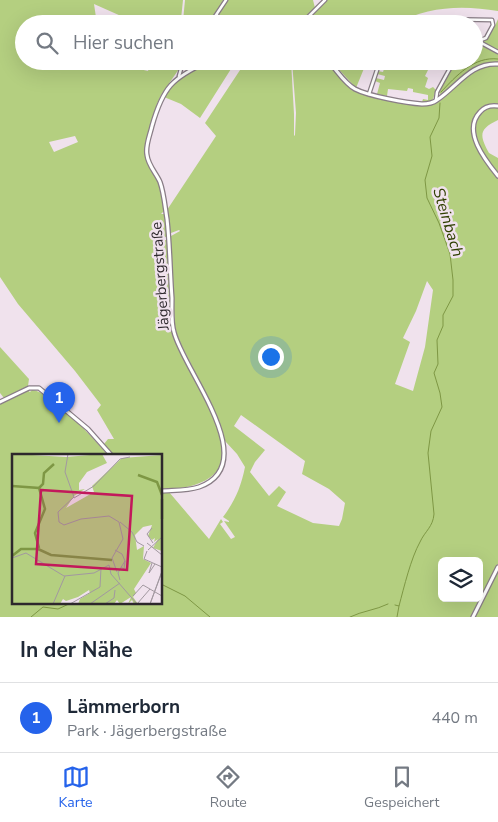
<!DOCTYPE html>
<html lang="de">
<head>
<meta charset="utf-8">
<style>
  :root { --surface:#fff; --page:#f6f6f7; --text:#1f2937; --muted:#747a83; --line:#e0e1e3; --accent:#2563eb }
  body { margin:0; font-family:"Nunito Sans",sans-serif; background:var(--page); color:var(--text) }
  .controls { position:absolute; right:15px; bottom:15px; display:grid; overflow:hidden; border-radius:8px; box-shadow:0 5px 20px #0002 }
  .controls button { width:45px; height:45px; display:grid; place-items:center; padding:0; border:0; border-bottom:1px solid var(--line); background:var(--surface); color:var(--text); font:25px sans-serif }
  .you { position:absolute; left:270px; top:356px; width:18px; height:18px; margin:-12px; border:4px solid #fff; border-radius:50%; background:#1a73e8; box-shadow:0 0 0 8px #1a73e833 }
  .badge { display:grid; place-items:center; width:32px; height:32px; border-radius:50%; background:var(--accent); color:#fff; font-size:16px; font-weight:700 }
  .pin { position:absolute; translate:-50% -41px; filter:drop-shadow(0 1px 2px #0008) }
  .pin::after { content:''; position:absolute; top:26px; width:18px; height:15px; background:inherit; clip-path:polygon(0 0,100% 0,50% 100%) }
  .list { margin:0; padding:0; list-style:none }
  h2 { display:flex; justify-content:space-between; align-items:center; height:65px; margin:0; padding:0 20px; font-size:21px }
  h2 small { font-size:16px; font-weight:400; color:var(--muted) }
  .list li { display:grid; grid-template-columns:32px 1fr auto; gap:15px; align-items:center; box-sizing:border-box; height:70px; padding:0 20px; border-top:1px solid var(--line) }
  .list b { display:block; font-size:19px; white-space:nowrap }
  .list p { margin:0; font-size:16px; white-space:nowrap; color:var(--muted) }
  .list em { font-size:16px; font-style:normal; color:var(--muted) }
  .icon { flex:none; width:28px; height:28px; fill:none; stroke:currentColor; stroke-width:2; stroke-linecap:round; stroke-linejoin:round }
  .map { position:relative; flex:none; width:498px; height:617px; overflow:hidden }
  .search { position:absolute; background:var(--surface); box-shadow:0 5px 20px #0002; left:15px; right:15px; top:15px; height:55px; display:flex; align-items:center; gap:12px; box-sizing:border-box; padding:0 18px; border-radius:28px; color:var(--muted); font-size:19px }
  .sheet { height:135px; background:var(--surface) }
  nav { display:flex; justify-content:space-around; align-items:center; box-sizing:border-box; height:70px; border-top:1px solid var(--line); background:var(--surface); font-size:14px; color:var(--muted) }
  nav a { display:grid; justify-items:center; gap:2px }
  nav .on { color:var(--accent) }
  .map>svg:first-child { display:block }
</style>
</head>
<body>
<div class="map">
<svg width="498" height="617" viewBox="0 0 498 617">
  <rect width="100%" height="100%" fill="#f0e2ed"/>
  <path fill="#b4cf80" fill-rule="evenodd" d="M0,0H183L181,19L183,24L130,20L94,4L97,24H24V61H104L148,71L151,61H184L181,66H178L179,69L161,95L157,104L145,148V154L148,164L159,183L164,211L161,214H165L167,236L161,240H167L171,324C181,383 288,484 161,490V456H114L104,444L108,439H114L97,410L101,405L75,371L18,304L0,277ZM75,136L78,142L54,152L49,142Z
    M185,0H225L208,24H189L183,21Z
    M228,0H313L315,8L300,24H228C213,16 220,11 228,0Z
    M327,0H498V11C463,5 427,6 396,24H303Z
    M498,19V62C476,61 456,80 442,95L438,92L440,87H441L453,64L455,61H474V43C486,41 493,31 498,19Z
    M212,61H236L200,118L181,104L164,97L181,76Z
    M246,61H291L294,114V136L295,135L296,113L292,61H326C335,70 342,82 352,90C360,95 426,109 434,104C456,93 468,64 498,65V104C490,103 483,105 477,112C461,134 486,161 498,178V564L471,617H0V403L27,390L30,392L32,390C51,391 95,440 109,456H14V603H161V493L169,492L209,539L221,519L223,522L220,524L231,539L235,537L224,521L229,522V521L223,517C235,501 241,487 245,467L237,454L225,441L214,410L177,336L175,328L170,240L171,236L180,231L179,230L171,233L170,231L167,210L216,136L205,123ZM427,281L433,290L425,347L413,391L395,384L410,342L403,338L416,311ZM241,415L305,461L302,474L329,489L345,503L342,519L339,526L313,523L277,506L286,492L279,486L269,496L250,472L255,462L265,450L234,426ZM442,561H479V598H442Z
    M331,61H367L356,88Z
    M383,61H435L433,65L431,64L425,76L428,78L425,87L429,89L433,87L436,90L432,102H422L423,99L428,100V95L413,92V89L408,88L407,91L388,89L387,96L377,94L380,83L375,81L376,78L384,80L385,76L377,74L378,71L383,72L385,66L382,65Z
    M491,106L498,107V120C479,129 479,135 489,153L498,158V172C480,159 462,118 491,106Z
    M0,347L29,379L28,386L4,398L0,393Z
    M498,571V617H475Z"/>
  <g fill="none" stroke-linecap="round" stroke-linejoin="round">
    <path stroke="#7e9744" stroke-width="1" d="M441,92C456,76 474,56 498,59
      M161,584L185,596L210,617
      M395,605L399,606C404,587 411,558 420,542C425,531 433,527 434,514L428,453L431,431L442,407L440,393L434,373L438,364L437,340L443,326V315L453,296V280L450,254L439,223L427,198L425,180L432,156L430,137L439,118L440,103
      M31,617L43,607L58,609L71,603
      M350,617C362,611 376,610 388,604
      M397,617L399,606"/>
    <defs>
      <path id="minor" d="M217,15L218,17L226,24
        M210,24L226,0
        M301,24L325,0
        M423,24L436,20
        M447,24L437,19L492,20L493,25L486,38L478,41
        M474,39L498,52
        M179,76L181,69L186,61
        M369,94L380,61
        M436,100L437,92L454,61"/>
      <path id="tertiary" d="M328,61C337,70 344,83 355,89C368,96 407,103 422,104C427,104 433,103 437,100C457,87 471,62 498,64
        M498,106C491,105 485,106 480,112C462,131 485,160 498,176
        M0,402L29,388H39L88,429L112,456
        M161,491C173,490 187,491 199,487C264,464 183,370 174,332C171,322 172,309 172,298C170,272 170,245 167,219C165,207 164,193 160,182C156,173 148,165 147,155C145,146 150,135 152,126C163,87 172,78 209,61
        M473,617L498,567"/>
    </defs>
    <use href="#minor" stroke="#897d86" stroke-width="5"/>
    <use href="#tertiary" stroke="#897d86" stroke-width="5.5"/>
    <use href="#minor" stroke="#fff" stroke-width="2.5"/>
    <use href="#tertiary" stroke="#fff" stroke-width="3"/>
  </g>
  <g text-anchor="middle" stroke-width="5" stroke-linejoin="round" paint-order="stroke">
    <g font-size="15" fill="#2d282c" stroke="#f0e2ed">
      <text transform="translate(160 276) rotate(-94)" y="5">Jägerbergstraße</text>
    </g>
    <g font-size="16" font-style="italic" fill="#2f3f00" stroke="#f0e2ed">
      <text transform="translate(449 222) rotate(73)" y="6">Steinbach</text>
    </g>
  </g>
  <g transform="translate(12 454)">
    <rect width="150" height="150" fill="#f0e2ed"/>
    <path d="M3,0L54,3L90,0L95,9L75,18L67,29V36L73,35L62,42L54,54L82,38L80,32L110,4L150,1V97L141,94L146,85L142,88L143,84L140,86L136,82L140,71L131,73L123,81L125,96L132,92L131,105L139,109L122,135L124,139L121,143L126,150H122L120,146L116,150L119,143L108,150L105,146L102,150H66L68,145L78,139L77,136L66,143L54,147L51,145L48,150H0V104L5,101L0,104V2Z" fill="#b4cf80"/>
    <path fill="none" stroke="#7e9744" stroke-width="2.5" d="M126,21L145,28L150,41M0,32L27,34L33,55L23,79L27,94M27,34L31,30L32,19L42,10M150,45V65M26,95L39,101L100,106M0,102L9,95H26"/>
    <path fill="none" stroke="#a298a0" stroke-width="1" d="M56,0L53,18L62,43L46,58L47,68L52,71L69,65L97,62L107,68L111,85M62,44L82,32L108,5L118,3M108,68L120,78L125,88L132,92M140,74L135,80L141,89M135,89L150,101M103,96L110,100L113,107M136,96L150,83M135,97L132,105L150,113M0,104L14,99L52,122L82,119L97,111L99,120L125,150L138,135M140,109L137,119L143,110M105,118L100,104L111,85M108,126L106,119L108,115L113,107L112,115L109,113M121,142L131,131L150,142M41,150L53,122M58,150L88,133L89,114M78,150L108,129M93,150L102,144L103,136M138,150L150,117M138,150L150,118"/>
    <path fill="#c2185b" fill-opacity="0.15" stroke="#c2185b" stroke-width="2.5" d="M29,36L120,42L115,116L24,110Z"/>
    <rect width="150" height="150" fill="none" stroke="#2d282c" stroke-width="2.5"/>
  </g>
</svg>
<div class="controls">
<button><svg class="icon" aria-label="layers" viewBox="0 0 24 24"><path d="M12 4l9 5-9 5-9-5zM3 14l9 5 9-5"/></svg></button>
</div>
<div class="you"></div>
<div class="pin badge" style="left:59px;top:423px">1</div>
<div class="search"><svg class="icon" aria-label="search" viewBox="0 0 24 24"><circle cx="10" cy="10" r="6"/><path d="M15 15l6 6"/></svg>Hier suchen</div>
</div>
<section class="sheet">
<h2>In der Nähe<small></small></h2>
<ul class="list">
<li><span class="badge">1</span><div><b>Lämmerborn</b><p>Park · Jägerbergstraße</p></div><em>440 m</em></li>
</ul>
</section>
<nav>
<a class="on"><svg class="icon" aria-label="map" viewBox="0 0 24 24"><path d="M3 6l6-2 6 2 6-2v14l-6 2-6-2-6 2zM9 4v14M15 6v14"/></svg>Karte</a>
<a><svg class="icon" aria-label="directions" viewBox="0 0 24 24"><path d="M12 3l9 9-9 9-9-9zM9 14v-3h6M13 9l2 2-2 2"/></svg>Route</a>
<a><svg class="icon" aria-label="saved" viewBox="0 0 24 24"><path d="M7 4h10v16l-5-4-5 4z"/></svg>Gespeichert</a>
</nav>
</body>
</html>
